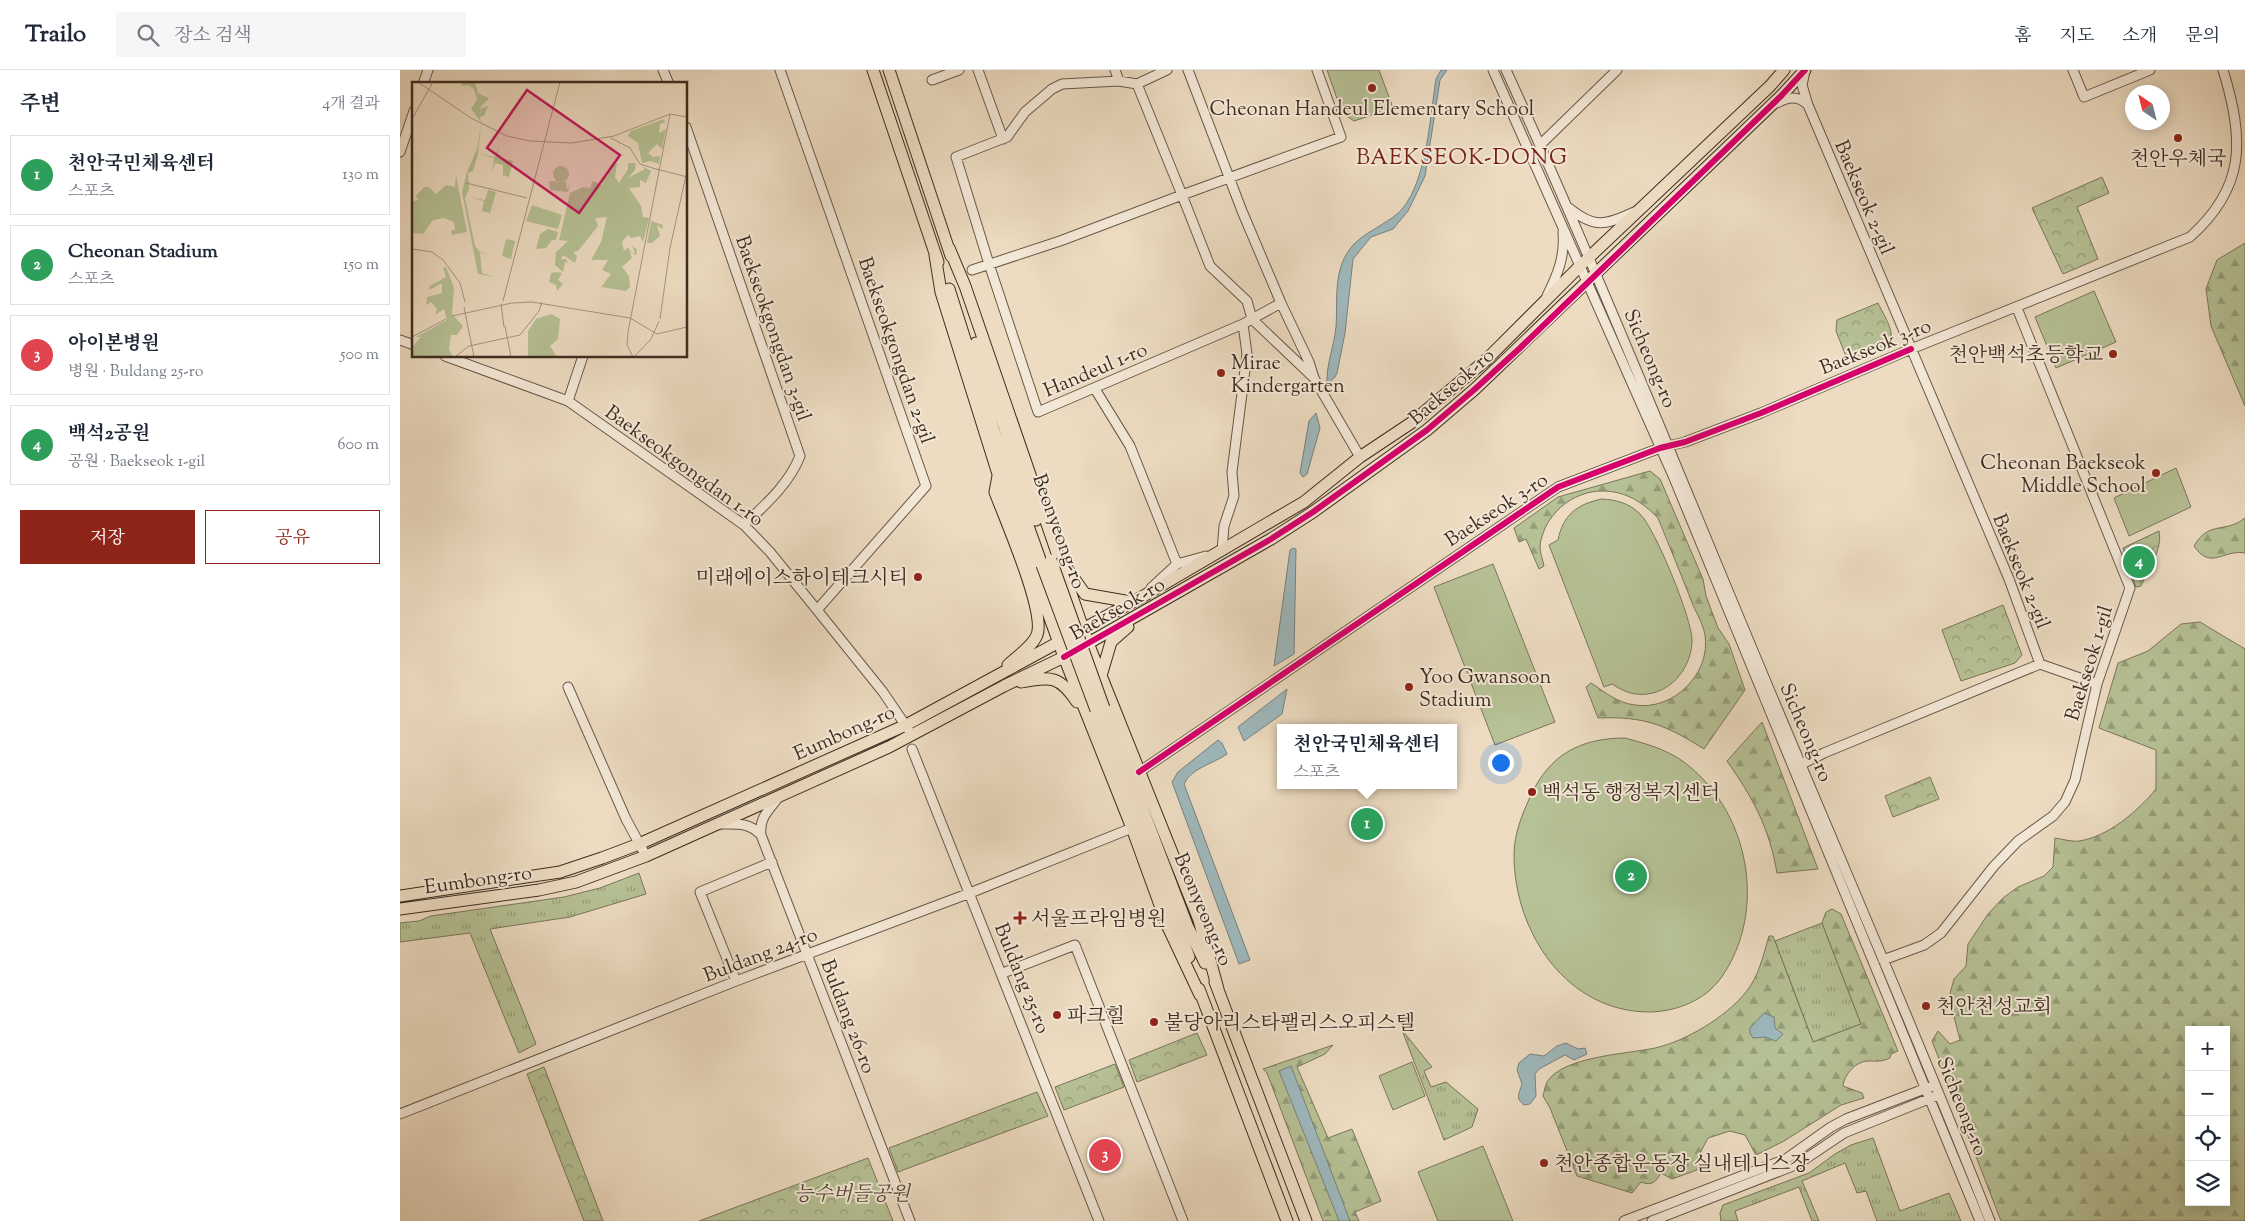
<!DOCTYPE html>
<html lang="ko">
<head>
<meta charset="utf-8">
<style>
  :root { --surface:#fff; --page:#f6f6f7; --text:#1f2937; --muted:#747a83; --line:#e0e1e3; --accent:#8f2418 }
  body { margin:0; font-family:"Sorts Mill Goudy","Noto Serif KR",serif; background:var(--page); color:var(--text) }
  .controls { position:absolute; right:15px; bottom:15px; display:grid; overflow:hidden; border-radius:0px; box-shadow:0 2px 12px #0003 }
  .controls button { width:45px; height:45px; display:grid; place-items:center; padding:0; border:0; border-bottom:1px solid var(--line); background:var(--surface); color:var(--text); font:25px sans-serif }
  .compass { position:absolute; left:1725px; top:15px; width:45px; height:45px; border-radius:50%; background:var(--surface); box-shadow:0 2px 12px #0003; rotate:325deg }
  .you { position:absolute; left:1100px; top:692px; width:18px; height:18px; margin:-12px; border:4px solid #fff; border-radius:50%; background:#1a73e8; box-shadow:0 0 0 8px #1a73e833 }
  .badge { display:grid; place-items:center; width:32px; height:32px; border-radius:50%; background:var(--accent); color:#fff; font-size:16px; font-weight:700 }
  .pin { position:absolute; translate:-50% -50%; border:2px solid #fff; box-shadow:0 1px 5px #0006 }
  .popup { position:absolute; left:877px; top:654px; width:180px; height:65px; box-sizing:border-box; display:grid; place-content:center; border-radius:0px; background:var(--surface); filter:drop-shadow(0 1px 4px #0005); font-size:16px; white-space:nowrap; color:var(--muted) }
  .popup b { font-size:19px; color:var(--text) }
  .popup::after { content:''; position:absolute; left:50%; top:100%; margin-left:-10px; border:10px solid transparent; border-top-color:var(--surface) }
  .list { margin:0; padding:0; list-style:none }
  h2 { display:flex; justify-content:space-between; align-items:center; height:65px; margin:0; padding:0 20px; font-size:21px }
  h2 small { font-size:16px; font-weight:400; color:var(--muted) }
  .list li { display:grid; grid-template-columns:32px 1fr auto; gap:15px; align-items:center; box-sizing:border-box; height:80px; margin:0 10px 10px; padding:0 10px; border:1px solid var(--line); border-radius:0px }
  .list b { display:block; font-size:19px; white-space:nowrap }
  .list p { margin:0; font-size:16px; white-space:nowrap; color:var(--muted) }
  .list em { font-size:16px; font-style:normal; color:var(--muted) }
  .actions { display:flex; gap:10px; padding:15px 20px }
  .actions a { flex:1; padding:11px 0; border:1px solid var(--accent); border-radius:0px; text-align:center; font-size:18px; color:var(--accent) }
  .actions .main { background:var(--accent); color:#fff }
  .icon { flex:none; width:28px; height:28px; fill:none; stroke:currentColor; stroke-width:2; stroke-linecap:round; stroke-linejoin:round }
  .map { position:relative; flex:none; width:1845px; height:1151px; overflow:hidden }
  header { display:flex; align-items:center; gap:30px; box-sizing:border-box; height:70px; padding:0 25px; background:var(--surface); border-bottom:1px solid var(--line) }
  header strong { font-size:24px }
  nav { display:flex; gap:28px; margin-inline-start:auto; font-size:18px }
  .search { width:350px; height:45px; background:var(--page); display:flex; align-items:center; gap:12px; box-sizing:border-box; padding:0 18px; border-radius:0px; color:var(--muted); font-size:19px }
  main { display:flex }
  aside { flex:1; background:var(--surface) }
  .map>svg:first-child { display:block }
</style>
</head>
<body>
<header>
<strong>Trailo</strong>
<div class="search"><svg class="icon" aria-label="search" viewBox="0 0 24 24"><circle cx="10" cy="10" r="6"/><path d="M15 15l6 6"/></svg>장소 검색</div>
<nav><a>홈</a><a>지도</a><a>소개</a><a>문의</a></nav>
</header>
<main>
<aside>
<h2>주변<small>4개 결과</small></h2>
<ul class="list">
<li><span class="badge" style="background:#2e9e5b">1</span><div><b>천안국민체육센터</b><p>스포츠</p></div><em>130 m</em></li>
<li><span class="badge" style="background:#2e9e5b">2</span><div><b>Cheonan Stadium</b><p>스포츠</p></div><em>150 m</em></li>
<li><span class="badge" style="background:#e0444e">3</span><div><b>아이본병원</b><p>병원 · Buldang 25-ro</p></div><em>500 m</em></li>
<li><span class="badge" style="background:#2e9e5b">4</span><div><b>백석2공원</b><p>공원 · Baekseok 1-gil</p></div><em>600 m</em></li>
</ul>
<div class="actions"><a class="main">저장</a><a>공유</a></div>
</aside>
<div class="map">
<svg width="1845" height="1151" viewBox="0 0 1845 1151">
  <defs>
    <pattern id="grass-tufts" width="24" height="20" patternUnits="userSpaceOnUse" patternTransform="scale(1.25)"><rect width="24" height="20" fill="#b6c195"/><path d="M3 7l-1-3M5 7V3M7 7l1-3M15 17l-1-3M17 17v-4M19 17l1-3" fill="none" stroke="#959d79"/></pattern>
    <pattern id="forest-firs" width="22" height="20" patternUnits="userSpaceOnUse" patternTransform="scale(1.25)"><rect width="22" height="20" fill="#b6c195"/><path d="M5 1l3.5 6h-7zM16 11l3.5 6h-7z" fill="#959d79"/></pattern>
    <pattern id="park-crowns" width="20" height="18" patternUnits="userSpaceOnUse" patternTransform="scale(1.25)"><rect width="20" height="18" fill="#b6c195"/><path d="M2 6a3 3 0 1 1 6 0M12 15a3 3 0 1 1 6 0" fill="none" stroke="#959d79"/></pattern>
  </defs>
  <rect width="100%" height="100%" fill="#eddcc2"/>
  <filter id="stains"><feTurbulence type="fractalNoise" baseFrequency=".004" numOctaves="4"/><feColorMatrix values="0 0 0 0 .2 0 0 0 0 .09 0 0 0 0 .02 0 0 0 .5 -.17"/></filter>
  <radialGradient id="worn" r=".72"><stop offset=".6" stop-color="#630" stop-opacity="0"/><stop offset="1" stop-color="#630" stop-opacity=".3"/></radialGradient>
  <path fill="url(#grass-tufts)" stroke="#7a765a" d="M239,803L246,824L170,847L90,859L136,974L119,983L70,863L0,872V853L19,851L31,846L164,827L200,818Z
    M1422,853L1461,954L1413,972L1375,871Z
    M1002,960L1032,997L1024,1001L1031,1017L1046,1012L1078,1039L1072,1057L1044,1070Z
    M1473,1068L1500,1141L1549,1123L1561,1151H1477L1466,1121L1457,1123L1445,1093L1402,1111L1419,1151H1412L1399,1117L1335,1141L1338,1151H1321L1320,1143L1323,1135L1409,1103L1435,1084L1451,1075Z"/>
  <path fill="url(#forest-firs)" stroke="#7a765a" fill-rule="evenodd" d="M1845,173V336L1811,256L1806,219L1817,190Z
    M1250,401L1260,409L1303,509L1306,526L1318,558L1329,574L1345,620L1304,679C1266,655 1244,646 1198,648L1186,617L1191,613C1205,622 1217,633 1235,635C1273,641 1311,604 1305,565C1303,553 1295,541 1291,530C1280,502 1269,475 1258,448C1250,440 1241,432 1230,427C1197,412 1161,426 1145,458C1143,464 1140,470 1140,477C1140,483 1143,490 1144,496L1139,499L1126,469L1119,472L1114,458L1158,427Z
    M1845,448V483C1823,479 1811,501 1794,476C1809,450 1825,464 1845,448Z
    M1800,552L1845,579V1151H1601L1565,1058V1043L1559,1040L1532,971L1538,961L1550,974L1560,970L1549,927L1554,909L1566,896L1568,874L1588,844L1603,828L1618,817L1644,806L1653,797L1655,768C1662,769 1672,772 1679,771C1708,767 1738,741 1756,719V680L1699,658L1718,593L1748,581L1781,554ZM1789,960H1826V1132H1789Z
    M1362,652L1418,799L1377,803C1369,757 1353,728 1327,691Z
    M1432,839L1441,844L1498,981L1491,984L1490,988C1482,992 1476,991 1467,991C1455,992 1444,1005 1443,1016L1462,1023L1464,1028L1441,1035L1384,1071L1356,1085L1345,1065L1330,1061L1308,1068L1298,1087L1297,1100L1272,1109L1261,1103C1255,1113 1252,1116 1241,1112L1232,1123L1177,1106L1150,1038L1143,1026C1144,1022 1145,1016 1147,1012C1163,986 1228,984 1255,978C1286,971 1326,947 1346,922C1359,906 1363,886 1369,866H1373L1413,972L1461,954L1422,853L1426,842Z
    M933,975L925,984L897,997L928,1068L952,1059L981,1131L955,1142L959,1151H923L867,1003L863,999Z"/>
  <path fill="url(#park-crowns)" stroke="#7a765a" d="M1702,107L1709,123L1677,137L1698,189L1663,204L1632,138Z
    M1478,233C1484,246 1498,265 1488,278L1449,294L1436,261L1437,250Z
    M1759,461C1763,479 1748,500 1741,516L1736,517L1723,478Z
    M1603,535L1622,585L1615,593L1561,611L1542,560Z
    M1530,707L1539,729L1493,747L1485,726Z
    M797,963L807,985L737,1012L729,990Z
    M715,994L724,1017L664,1040L655,1017Z
    M144,997L203,1151H184L127,1004Z
    M637,1022L648,1046L498,1102L489,1078Z
    M468,1088L493,1151H299Z"/>
  <path fill="#b6c195" stroke="#7a765a" d="M927,0H979L993,38L954,51L942,43Z
    M1694,221L1716,272L1656,298L1635,247Z
    M1776,398L1791,437L1729,466L1714,428Z
    M1202,429C1217,430 1229,433 1240,444C1255,458 1292,549 1292,570C1292,599 1268,628 1236,624C1227,623 1220,619 1212,614L1204,617L1149,475L1158,470C1163,445 1177,434 1202,429Z
    M1093,494L1155,652L1095,675L1034,517Z
    M1225,668C1244,673 1265,679 1281,690C1349,738 1369,840 1321,908C1305,930 1278,941 1251,942C1167,943 1114,862 1114,785C1114,764 1122,745 1130,727C1149,685 1180,668 1225,668Z
    M1012,992L1025,1026L993,1040L979,1006Z
    M1083,1076L1113,1151H1038L1018,1102Z"/>
  <path fill="#9eb9be" stroke="#78817f" d="M1041,0H1047L1040,10L1025,106L1008,141L993,159L971,167L953,189L945,263L937,303L935,307L927,314C926,295 934,277 936,257C938,228 932,198 954,174C968,160 993,151 1003,138C1027,108 1030,47 1036,9Z
    M916,343L920,358L907,404L903,407L900,403L909,351Z
    M893,478L896,479L894,584L874,596L890,480Z
    M887,619L882,644L844,671L838,657Z
    M818,670L822,673L827,684C813,694 791,698 784,714L850,890L839,894L772,712L778,702Z
    M1364,943L1374,947L1375,958L1383,964L1376,971L1365,967L1353,968L1350,963V958Z
    M1166,973L1178,979L1185,978L1187,984L1174,990L1165,985L1139,999L1135,1004L1136,1026L1130,1034L1124,1035C1115,1028 1119,1024 1122,1014L1117,1000L1119,993L1130,984L1144,986L1157,976Z
    M891,996L950,1151H939L879,1001Z"/>
  <g fill="none" stroke-linecap="round" stroke-linejoin="round">
    <defs>
      <path id="minor" d="M263,0L269,14
        M380,0L526,416L417,540
        M578,0L603,69
        M715,0L719,11
        M788,0L842,141L881,233L909,292L914,308L960,387
        M1093,0L1274,408L1580,1151
        M1106,0C1206,219 1294,442 1388,664C1456,826 1526,987 1590,1151
        M1673,0L1684,27L1750,0
        M532,10L559,0
        M23,14L28,0
        M737,14L719,11L662,14L652,19L625,42L607,67L556,87L589,194L638,342L843,254L881,233
        M1377,33C1388,27 1398,25 1408,35
        M286,57L400,386C389,414 366,434 344,455
        M1140,75L1217,0
        M0,82L14,41
        M1169,138C1195,159 1205,155 1234,142
        M572,200L660,171L782,125L737,14L767,0
        M1147,226C1158,204 1165,186 1163,162
        M0,270L14,275
        M45,286L168,331L344,455L370,482L417,540L483,622L508,659
        M914,308L852,249L847,231L810,196L782,125L941,67L917,0
        M695,319L730,376L777,494
        M168,331L183,286
        M818,482L822,481L824,456L834,426L832,402L847,284L843,254
        M751,518L777,494L806,486
        M1640,594L1697,614
        M168,617L226,749L246,786
        M512,679L699,1151
        M1398,696L1424,683L1640,594L1609,509L1408,35L1402,15L1405,1
        M739,702L1158,417L1260,378L1285,372L1361,343L1511,279L1790,167C1845,118 1845,71 1823,0
        M378,728C368,741 359,748 361,765L510,1151
        M320,754C336,754 349,752 361,765
        M1483,890L1524,875L1541,863L1594,796L1618,771L1653,746L1665,732L1675,710L1697,614L1730,518L1617,238
        M603,903L675,875L783,1151
        M336,911L300,822L372,792
        M0,1044L336,911L570,823L732,758
        M1224,1151L1386,1089L1431,1057L1446,1049L1532,1016
        M1252,1151L1398,1094L1444,1063L1536,1026"/>
      <path id="major" d="M473,0L538,192
        M489,0L551,186
        M549,178L565,216L688,573L799,850L818,919
        M535,185L541,222L598,404L664,587L732,758L768,857L800,925
        M549,219L593,358L642,495
        M576,273L636,450
        M598,406L595,422C605,449 646,542 637,565C632,577 617,586 608,595
        M665,496L685,524L731,532
        M701,606L711,572L728,557
        M621,612C651,606 660,606 677,632
        M704,638L787,855L805,893
        M696,640L789,887
        M0,826L160,802L202,788L239,774L506,655L740,528L904,432L960,387L1011,353L1086,290L1181,195L1370,16L1384,0
        M0,839L139,820L176,812L246,786L489,677L604,616L664,587L871,469L913,442L1027,360L1075,319L1381,26L1405,0
        M815,912L906,1151
        M799,919L887,1151"/>
    </defs>
    <use href="#minor" stroke="#6a5848" stroke-width="11"/>
    <use href="#major" stroke="#3e2c20" stroke-width="13"/>
    <use href="#minor" stroke="#f3e8d7" stroke-width="9"/>
    <use href="#major" stroke="#eddcc2" stroke-width="11"/>
    <defs>
      <path id="major-bridge" d="M651,490L704,638
        M642,495L696,640"/>
    </defs>
    <use href="#major-bridge" stroke="#3e2c20" stroke-width="13" stroke-linecap="butt"/>
    <use href="#major-bridge" stroke="#eddcc2" stroke-width="11"/>
    <defs>
      <path id="cycleway" d="M664,587L871,469L913,442L1027,360L1075,319L1120,278L1381,26L1405,0
        M739,702L1158,417L1260,378L1285,372L1361,343L1511,279"/>
    </defs>
    <use href="#cycleway" stroke="#f3e8d7" stroke-width="9"/>
    <use href="#cycleway" stroke="#d6006c" stroke-width="6"/>
  </g>
  <g fill="#8f2418" stroke="#f3e8d7" stroke-width="2">
    <circle cx="972" cy="18" r="5"/>
    <circle cx="1778" cy="68" r="5"/>
    <circle cx="1713" cy="284" r="5"/>
    <circle cx="821" cy="303" r="5"/>
    <circle cx="1756" cy="403" r="5"/>
    <circle cx="518" cy="507" r="5"/>
    <circle cx="1009" cy="617" r="5"/>
    <circle cx="1132" cy="722" r="5"/>
    <path d="M617.5 840.5h5v5h5v5h-5v5h-5v-5h-5v-5h5z"/>
    <circle cx="1526" cy="936" r="5"/>
    <circle cx="657" cy="945" r="5"/>
    <circle cx="754" cy="952" r="5"/>
    <circle cx="1144" cy="1093" r="5"/>
  </g>
  <g text-anchor="middle" stroke-width="4" stroke-linejoin="round" paint-order="stroke">
    <g font-size="20" fill="#3e2c20" stroke="#f3e8d7" text-anchor="start">
      <text x="972" y="45" text-anchor="middle">Cheonan Handeul Elementary School</text>
      <text x="1778" y="95" text-anchor="middle">천안우체국</text>
      <text x="1703" y="291" text-anchor="end">천안백석초등학교</text>
      <text x="831" y="299">Mirae<tspan x="831" dy="23">Kindergarten</tspan></text>
      <text x="1746" y="399" text-anchor="end">Cheonan Baekseok<tspan x="1746" dy="23">Middle School</tspan></text>
      <text x="508" y="514" text-anchor="end">미래에이스하이테크시티</text>
      <text x="1019" y="613">Yoo Gwansoon<tspan x="1019" dy="23">Stadium</tspan></text>
      <text x="1142" y="729">백석동 행정복지센터</text>
      <text x="631" y="855">서울프라임병원</text>
      <text x="1536" y="943">천안천성교회</text>
      <text x="667" y="952">파크힐</text>
      <text x="764" y="959">불당아리스타팰리스오피스텔</text>
      <text x="1154" y="1100">천안종합운동장 실내테니스장</text>
    </g>
    <g font-size="20" fill="#3e2c20" stroke="#f3e8d7">
      <text transform="translate(1465 127) rotate(67)" y="7">Baekseok 2-gil</text>
      <text transform="translate(374 258) rotate(71)" y="7">Baekseokgongdan 3-gil</text>
      <text transform="translate(1475 276) rotate(-22)" y="7">Baekseok 3-ro</text>
      <text transform="translate(497 280) rotate(71)" y="7">Baekseokgongdan 2-gil</text>
      <text transform="translate(1251 288) rotate(67)" y="7">Sicheong-ro</text>
      <text transform="translate(695 299) rotate(-23)" y="7">Handeul 1-ro</text>
      <text transform="translate(1051 316) rotate(-41)" y="7">Baekseok-ro</text>
      <text transform="translate(285 395) rotate(36)" y="7">Baekseokgongdan 1-ro</text>
      <text transform="translate(1096 439) rotate(-33)" y="7">Baekseok 3-ro</text>
      <text transform="translate(660 461) rotate(70)" y="7">Beonyeong-ro</text>
      <text transform="translate(1622 501) rotate(68)" y="7">Baekseok 2-gil</text>
      <text transform="translate(717 538) rotate(-30)" y="7">Baekseok-ro</text>
      <text transform="translate(1688 593) rotate(-73)" y="7">Baekseok 1-gil</text>
      <text transform="translate(444 662) rotate(-24)" y="7">Eumbong-ro</text>
      <text transform="translate(1407 662) rotate(67)" y="7">Sicheong-ro</text>
      <text transform="translate(78 809) rotate(-8)" y="7">Eumbong-ro</text>
      <text transform="translate(804 839) rotate(67)" y="7">Beonyeong-ro</text>
      <text transform="translate(360 884) rotate(-21)" y="7">Buldang 24-ro</text>
      <text transform="translate(623 908) rotate(68)" y="7">Buldang 25-ro</text>
      <text transform="translate(449 946) rotate(69)" y="7">Buldang 26-ro</text>
      <text transform="translate(1563 1036) rotate(68)" y="7">Sicheong-ro</text>
    </g>
    <g font-size="20" font-style="italic" fill="#564a37" stroke="#f3e8d7">
      <text x="452" y="1130">능수버들공원</text>
    </g>
    <g font-size="22" letter-spacing="1" fill="#7a1f14" stroke="#f3e8d7">
      <text x="1062" y="94">BAEKSEOK-DONG</text>
    </g>
  </g>
  <g transform="translate(12 12)">
    <rect width="275" height="275" fill="#eddcc2"/>
    <path d="M69,43L66,72L61,89L56,91L57,107L53,116L63,164L68,170L78,173L68,171L70,191L83,195L66,192L50,110L55,90L65,67Z" fill="#b6c195"/>
    <path d="M50,0H63L66,11L77,16L67,27L76,24L72,34L68,35L69,40L59,27L65,17L62,7L56,3L50,4ZM252,37L253,40L248,42L247,51L242,54L254,47L250,67L245,62L236,71L241,75L248,74L247,82L238,79L230,81L226,61L216,54L219,49ZM205,81L203,95L207,101L216,87V81H224L223,88L216,96L233,87L230,84L239,89L234,101L228,98V105L217,106L229,124L231,135L237,136L231,160L228,154L219,156L216,153L210,160L212,169L216,165L220,172L223,171L220,163L225,168L224,173L218,171L220,176L210,185L217,194L218,205L214,209L189,205L199,192L190,188L196,178H179L189,160L195,135L183,136L186,144L166,169L161,170L165,174L163,181L151,173L149,177H154L156,181L153,180L151,190L143,183L144,170L156,159L147,158L158,111L171,105L178,106L181,99L190,103L192,98L189,95H195L198,83ZM44,93L55,150L40,153L39,148H43L42,140L32,136L21,138L11,152L0,151V120L7,117L3,115L12,105H17L24,112L34,103L43,105ZM137,99L154,100L155,108L158,101L156,110L138,108ZM136,147L146,150L144,158H140L134,166L124,167L128,152ZM34,185L42,206L40,232L51,244L45,253H39L37,267L41,275H0V265L9,255H4L35,238L32,227L23,233L25,227L19,220L14,223L15,215L30,211V201L17,208L18,204L34,195L31,186ZM139,232L148,237L146,257L138,264L145,275H116V249L124,237Z" fill="#b6c195"/>
    <path d="M87,63L85,75L101,79L97,95L91,93V83L83,81L80,90L82,76L67,72L83,75ZM76,108L84,110L78,131L70,129L72,119L57,115L73,118ZM120,123L150,133L146,147L114,139ZM239,139L251,143L250,147L245,143L248,154L240,161H235ZM94,157L103,159L99,177L90,174ZM145,190L150,191L146,198L151,202L145,209L144,203L137,200L139,191Z" fill="#b6c195"/>
    <path d="M141 92a8 8 0 1 1 16 0a8 8 0 1 1-16 0Z" fill="#b6c195"/>
    <path fill="none" stroke="#a79681" stroke-width="1" d="M6,0L59,36L95,54L118,59L160,61L202,54L258,32L275,35M0,37L21,0M199,56L218,66L228,82L247,88M245,87L275,95M54,101L115,116M0,167L20,170L31,178L48,201L53,220M91,219L148,0M89,222L92,245M52,225L62,275M40,234L100,221L120,220L218,236L245,252L275,245M248,237L258,166L275,89M93,244L99,275M0,255L34,237M43,275L57,264L108,253L127,229L130,220M221,275L215,263L216,250L258,32M222,275L239,257L247,239"/>
    <path fill="#c2185b" fill-opacity="0.15" stroke="#c2185b" stroke-width="2.5" d="M115,8L208,73L167,131L75,66Z"/>
    <rect width="275" height="275" fill="none" stroke="#3e2c20" stroke-width="2.5"/>
  </g>
  <rect width="100%" height="100%" filter="url(#stains)"/>
  <rect width="100%" height="100%" fill="url(#worn)"/>
</svg>
<div class="controls">
<button>+</button>
<button>−</button>
<button><svg class="icon" aria-label="locate" viewBox="0 0 24 24"><circle cx="12" cy="12" r="6"/><path d="M12 2v4M12 18v4M2 12h4M18 12h4"/></svg></button>
<button><svg class="icon" aria-label="layers" viewBox="0 0 24 24"><path d="M12 4l9 5-9 5-9-5zM3 14l9 5 9-5"/></svg></button>
</div>
<svg class="compass" viewBox="-18 -18 36 36"><path d="M0-13l5 13h-10z" fill="#e53935"/><path d="M0 13l5-13h-10z" fill="#747a83"/></svg>
<div class="you"></div>
<div class="pin badge" style="left:967px;top:754px;background:#2e9e5b">1</div>
<div class="popup"><b>천안국민체육센터</b>스포츠</div>
<div class="pin badge" style="left:1231px;top:806px;background:#2e9e5b">2</div>
<div class="pin badge" style="left:705px;top:1085px;background:#e0444e">3</div>
<div class="pin badge" style="left:1739px;top:492px;background:#2e9e5b">4</div>
</div>
</main>
</body>
</html>
